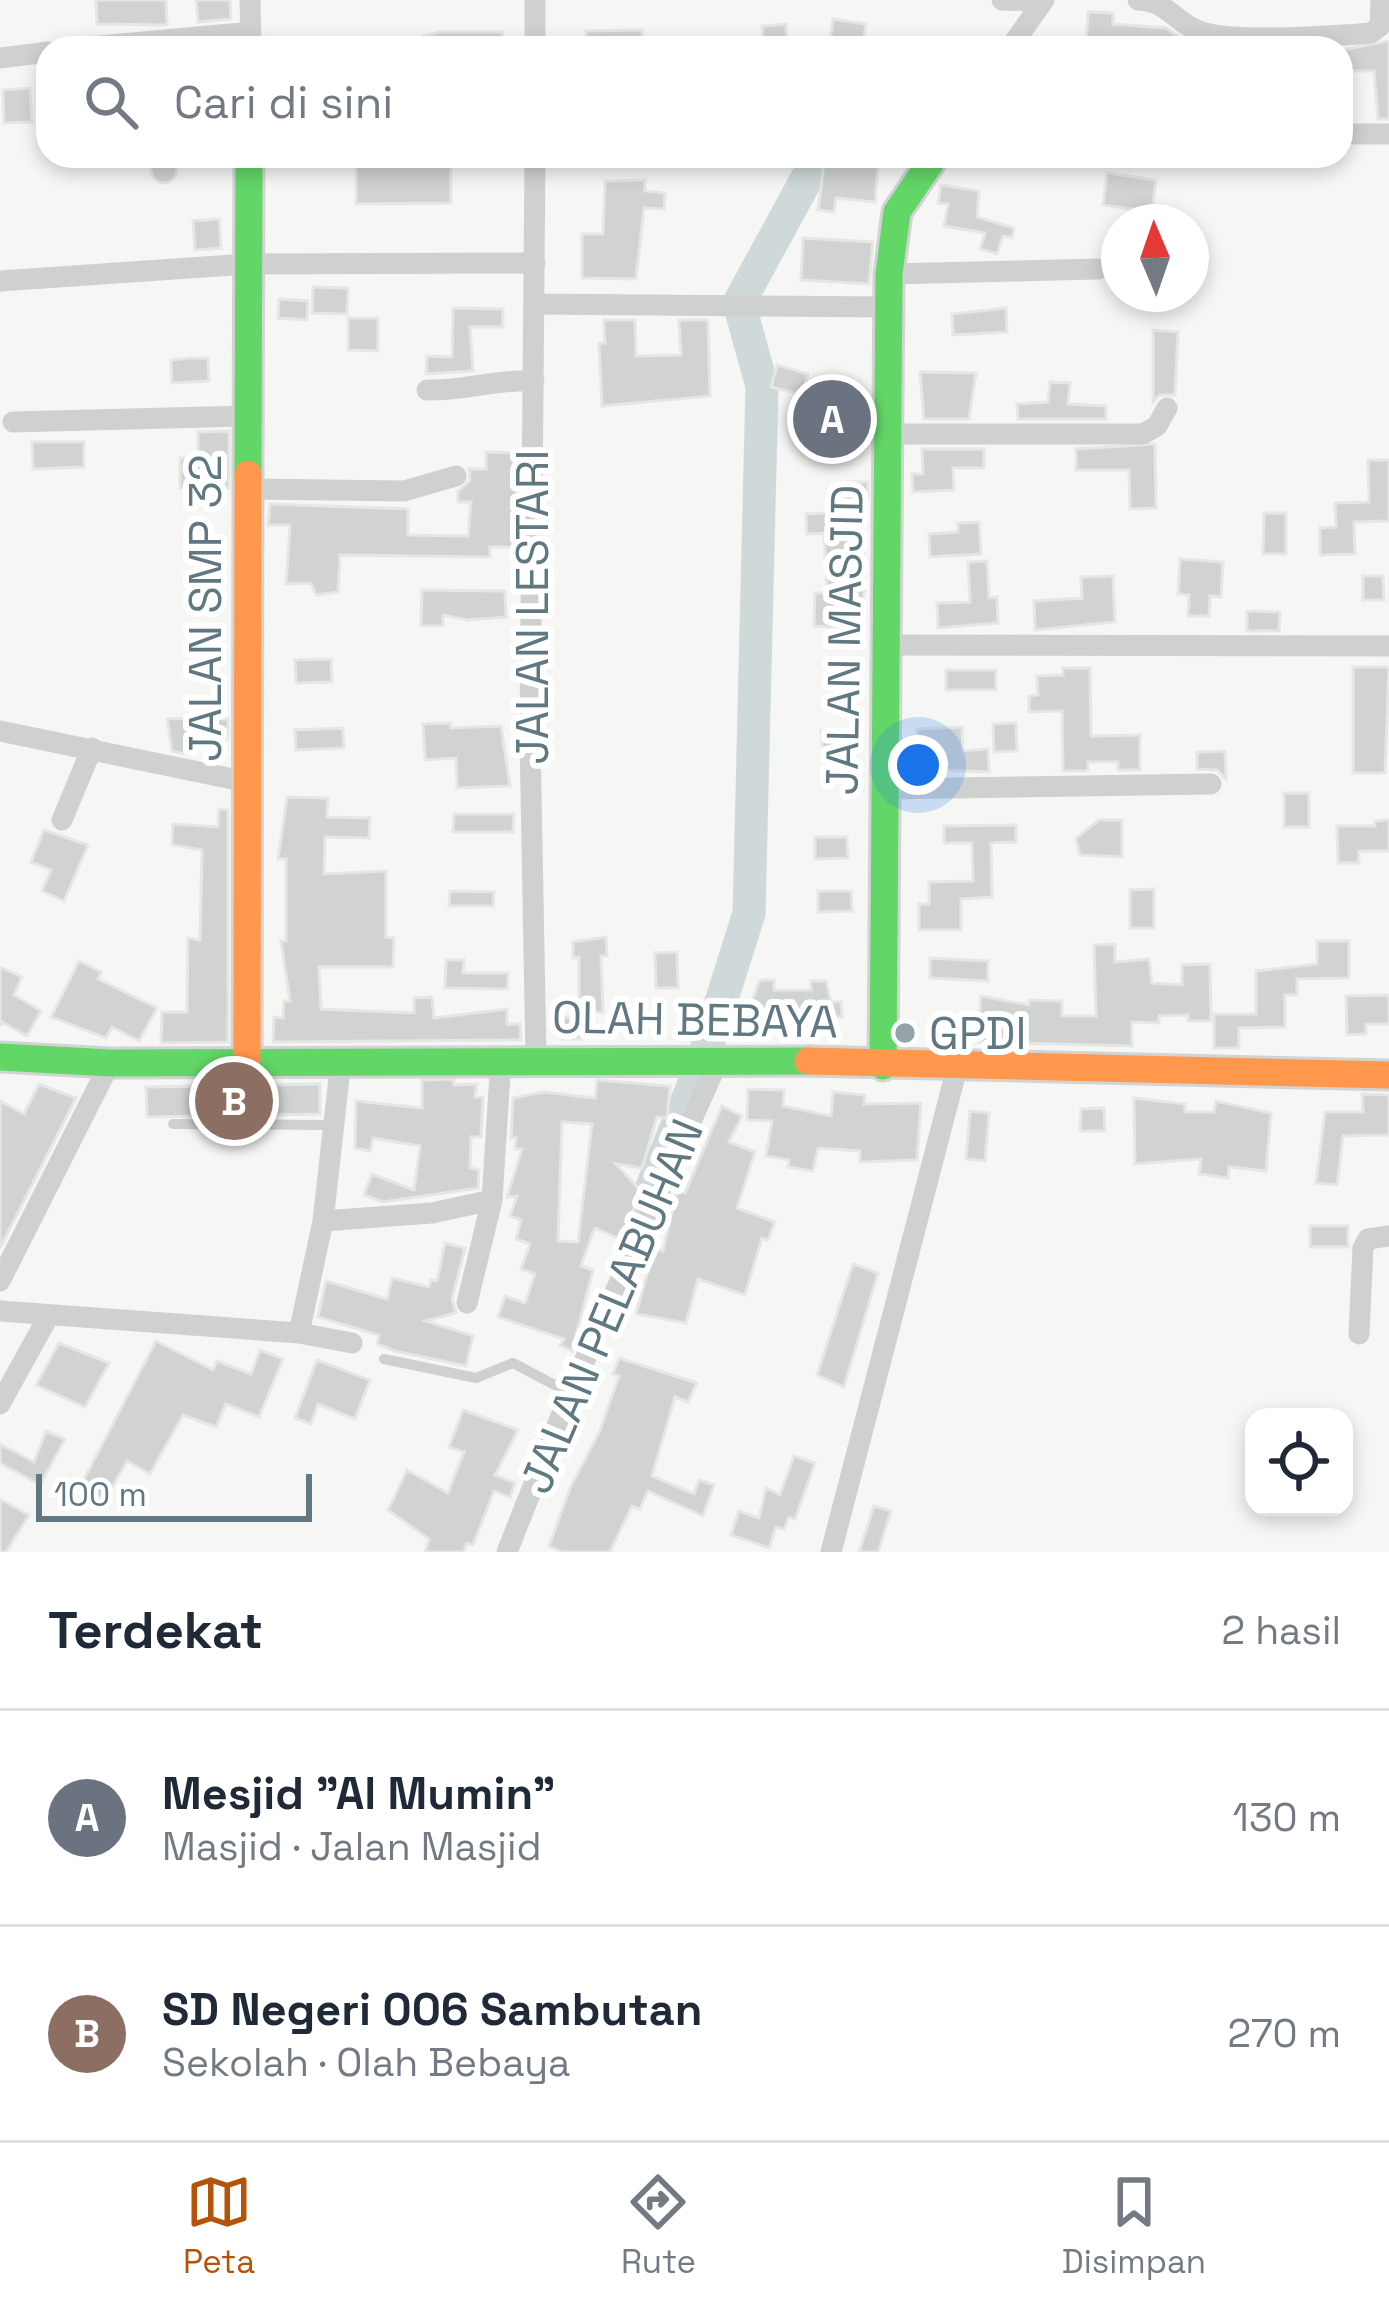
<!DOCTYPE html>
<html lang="id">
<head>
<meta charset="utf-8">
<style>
  :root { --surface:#fff; --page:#f2f2f3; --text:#1f2937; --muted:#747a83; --line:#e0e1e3; --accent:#b45309 }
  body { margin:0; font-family:"Space Grotesk",sans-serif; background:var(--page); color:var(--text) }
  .controls { position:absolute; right:36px; bottom:36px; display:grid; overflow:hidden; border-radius:24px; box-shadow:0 6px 18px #0003 }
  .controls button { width:108px; height:108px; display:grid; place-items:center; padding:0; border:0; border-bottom:3px solid var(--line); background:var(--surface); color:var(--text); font:60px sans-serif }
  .compass { position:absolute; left:1101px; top:204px; width:108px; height:108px; border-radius:50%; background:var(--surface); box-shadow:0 6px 18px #0003; rotate:358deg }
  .scale { position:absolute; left:36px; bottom:30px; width:276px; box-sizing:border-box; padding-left:12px; border:6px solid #607881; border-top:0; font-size:33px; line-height:42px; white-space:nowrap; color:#607881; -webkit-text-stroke:9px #fff; paint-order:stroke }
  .you { position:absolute; left:918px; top:765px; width:42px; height:42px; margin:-30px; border:9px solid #fff; border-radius:50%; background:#1a73e8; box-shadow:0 0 0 18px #1a73e833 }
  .badge { display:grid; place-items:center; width:78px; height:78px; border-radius:50%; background:var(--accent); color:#fff; font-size:39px; font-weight:700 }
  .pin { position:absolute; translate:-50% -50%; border:6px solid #fff; box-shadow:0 3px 12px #0006 }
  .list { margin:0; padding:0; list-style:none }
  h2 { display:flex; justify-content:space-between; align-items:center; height:156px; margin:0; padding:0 48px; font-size:51px }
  h2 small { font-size:39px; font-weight:400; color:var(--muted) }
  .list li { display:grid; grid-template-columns:78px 1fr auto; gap:36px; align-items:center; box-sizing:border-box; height:216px; padding:0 48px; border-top:3px solid var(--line) }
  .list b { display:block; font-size:45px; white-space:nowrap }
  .list p { margin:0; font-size:39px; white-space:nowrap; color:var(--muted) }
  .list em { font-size:39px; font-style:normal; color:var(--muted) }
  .icon { flex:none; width:66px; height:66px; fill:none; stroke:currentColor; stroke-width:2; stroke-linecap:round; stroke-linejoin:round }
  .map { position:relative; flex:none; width:1389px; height:1552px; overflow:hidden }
  .search { position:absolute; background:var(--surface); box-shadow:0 6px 18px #0003; left:36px; right:36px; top:36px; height:132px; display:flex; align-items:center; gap:30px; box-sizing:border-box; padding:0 42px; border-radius:36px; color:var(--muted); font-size:45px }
  .sheet { height:588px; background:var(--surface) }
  nav { display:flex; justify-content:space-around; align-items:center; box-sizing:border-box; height:168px; border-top:3px solid var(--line); background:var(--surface); font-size:33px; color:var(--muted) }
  nav a { display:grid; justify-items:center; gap:6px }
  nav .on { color:var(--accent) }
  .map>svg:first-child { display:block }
</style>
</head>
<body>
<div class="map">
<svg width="1389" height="1552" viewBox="0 0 1389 1552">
  <rect width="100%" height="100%" fill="#f6f6f5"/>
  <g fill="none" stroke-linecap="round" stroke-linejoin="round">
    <path stroke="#cfd9da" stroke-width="33" d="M643,1209L701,1066L749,913L762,386L739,303L819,156"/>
  </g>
  <path fill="#d1d2d2" stroke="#e6e6e4" stroke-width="3" fill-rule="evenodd" d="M96,0H166L167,25L97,24Z
    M196,0H230L231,19L198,22Z
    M1088,12L1113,13V24L1166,28L1180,38V48H1086Z
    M833,19L866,24L862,48H829Z
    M786,24L787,48H764L762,26Z
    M642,30V46L587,47L586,31Z
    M439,32H502V48H423V36Z
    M1389,41V119H1378L1374,71H1341V50Z
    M30,88L32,122L4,123L3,90Z
    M451,156V203L356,204V157Z
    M825,156H879L875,202L836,198L834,212L818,210Z
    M151 170a13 13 0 1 1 26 0a13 13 0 1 1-26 0Z
    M1107,173L1156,180L1152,212L1103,205Z
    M645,180V191L665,193L664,209L644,208L636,279L582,278V234H603L605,181Z
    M941,185L979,191L977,217L1014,228L1012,238L1003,236L997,254L980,249L985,233L944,226L948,204L938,203Z
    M219,219L221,248L195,250L193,221Z
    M803,238L873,242L869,284L801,280Z
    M313,287L348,288L347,314L312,313Z
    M279,299L308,301L307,320L278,318Z
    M453,308L503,309V327H470L473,371L426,374L427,356L452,357Z
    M1006,308L1007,332L953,335L952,314Z
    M348,318H378V351L348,350Z
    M604,320H635L636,356L681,355L679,320H708L710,396L602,406L599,343H605Z
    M1153,330L1178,332L1175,395H1160L1153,402Z
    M190,358H208L209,381L172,383L171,360Z
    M777,365L808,374L802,395L771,387Z
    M920,372L976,373L969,419H924Z
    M1050,382L1070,383L1068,404L1106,406V419H1018L1017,404L1048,402Z
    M810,392L866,409L854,446L798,429Z
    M229,431V488H180V458H198V432Z
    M32,442H84V467L33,469Z
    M1155,444L1156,508L1130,509L1129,470H1076V449Z
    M922,449H984V468H953L954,490L913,492L912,474H923Z
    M486,452L517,453V547H490V557L340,555L338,592L316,595L311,583L286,584L290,525H268L270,504L408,509V535L468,536L471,502H458V491L470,481L469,469H486Z
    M1368,460H1389V521L1354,522L1355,554L1320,555V528L1336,527L1335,503L1369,502Z
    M846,482H868V499H861L865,581L861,628L814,626L815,593H827L824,533L807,534L806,514L846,512Z
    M1264,513H1286V554H1263Z
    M979,522L981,554L930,557L929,534L958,532V523Z
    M1180,559L1223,562L1221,597L1210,596L1209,616H1188L1189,595L1178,594Z
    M987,561L989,598L997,597L998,623L938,628L937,603L970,602L968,562Z
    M1113,576L1115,622L1035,630L1034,601L1082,598L1081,577Z
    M1363,576H1383L1384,600H1363Z
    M422,590L505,591L506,617L468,620L443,615V626H421Z
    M1247,611L1280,612L1279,631H1247Z
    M331,659L332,682L296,683L295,660Z
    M1353,667H1389L1385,773H1353Z
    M1063,668H1090L1091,736L1140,735V770H1118V762H1088V771H1063L1062,711L1029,712V696L1038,695L1037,676L1063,675Z
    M946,670H996V690H946Z
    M199,718L228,719V739L191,738L190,755L172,751L167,719Z
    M451,723V728L501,726L510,786L457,788L456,758L425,760L423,724Z
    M1016,723L1017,751L994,752L993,724Z
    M962,727L963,751L988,749L989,772L936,770L935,743L918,744L917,729Z
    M343,728L344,748L296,750L295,730Z
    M853,729L854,752L823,753L821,731Z
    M1225,751L1226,779L1217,770L1197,769V752Z
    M1284,793H1309V827H1284Z
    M287,797L328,798L327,817L370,818L369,838L325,837L324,874L386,871V937L394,938L393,967H319L321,1009L414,1013V998L432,997L434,1018L507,1009V1024H520L521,1040L273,1042L274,1017L283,1018L284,1001H290L281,941H286V859H278Z
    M219,809L228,810V1042L161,1043L162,1012H187L188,938L200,940L202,850L172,845L173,824L218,827Z
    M454,814H514L513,832H453Z
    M1099,820H1122V857L1080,855L1076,838Z
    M1389,820V851H1359V863H1338L1337,826H1375V821Z
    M1016,825V842L991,843L992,897L961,899V930H919V904H929V882L973,881L972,843H944V826Z
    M44,830L88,845L64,901L42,891L51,870L31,862Z
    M815,837H847L848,858L815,859Z
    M1154,889V928H1130V890Z
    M450,891L494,892L493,906H449Z
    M818,891H851L852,911L818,912Z
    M606,937L607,956H601L603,1012H579V957L573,958V942Z
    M1317,941H1349V978L1297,979V995H1285V1027L1239,1028V1048H1214V1014H1256V971L1317,964Z
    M1115,944V962L1149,959L1152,983L1182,985V965L1210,964L1211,1021H1188V1015L1159,1016V1023L1132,1022V1046L977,1042L981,996L1029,1005V1000L1062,1001V1016H1096L1094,945Z
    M677,952L678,988H656L655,953Z
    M930,958L988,961V981L930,978Z
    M446,960H464L463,973H508L507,989L445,988Z
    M79,961L101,972L98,979L157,1008L139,1041L112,1027L106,1038L51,1017Z
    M0,967L22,977L14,995L41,1011L27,1036L2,1022L0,1026Z
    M760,980H774V990H811V981H826L831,1002H841L842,1017H831V1029H803V1037H781V1029L744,1030L743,1001H752Z
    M1389,995V1024H1366V1034L1347,1035L1346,996Z
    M558,1017L580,1018L581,1039H561Z
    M454,1079V1085L477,1084L475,1097H483L481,1137H471L470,1168L479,1170L478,1188L383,1202L364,1195L372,1174L414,1190L420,1146L373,1138L370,1151L355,1148L356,1101L422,1108V1080Z
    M597,1080L670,1086L667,1118L657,1117L642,1168L616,1164L642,1192L620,1239L595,1228L592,1235L581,1266L593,1270L572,1351L560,1345L564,1339L498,1317L505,1296L525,1303L535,1274L521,1269L530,1244L516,1239L521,1220L510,1216L517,1196L507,1197L522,1149H515L516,1138H511L513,1098L544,1092L595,1098ZM562,1122L592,1124L578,1242L558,1241Z
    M39,1084L76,1098L0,1248V1101L24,1114Z
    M320,1084V1114L147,1117L146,1087Z
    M748,1089L784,1090L783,1106L831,1116L833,1092L865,1095L864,1104L921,1103L917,1160L860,1162V1151L818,1148L813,1171L788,1167L789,1160L766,1156L772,1121L747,1120Z
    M1362,1094L1389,1095V1135L1343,1136L1337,1185L1316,1183L1325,1112H1363Z
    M1134,1098L1185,1104V1112H1214L1216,1101L1271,1113L1266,1171L1229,1167L1228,1178L1199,1174L1201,1159L1135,1164Z
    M722,1106L742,1116L729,1142L755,1152L737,1208L775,1222L768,1240L762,1238L745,1295L698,1279L686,1323L636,1314L654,1249L663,1251L677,1190L685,1193Z
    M1104,1108L1105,1131H1080L1081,1109Z
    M970,1111L989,1113L985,1161L966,1159Z
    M1310,1226H1348V1247H1310Z
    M445,1243L465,1248L452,1299L456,1313L426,1321L473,1336L466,1366L395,1351L377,1344L379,1335L318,1317L326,1281L387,1299L392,1278L429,1287L431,1280L437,1281Z
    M853,1264L878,1273L844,1387L817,1375Z
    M156,1341L213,1370L217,1361L251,1374L260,1350L283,1359L259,1417L226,1404L216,1427L183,1415L150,1474L127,1461L105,1500L80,1487Z
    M59,1343L109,1363L85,1407L36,1385Z
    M619,1358L697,1383L688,1402L675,1397L652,1476L694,1494L699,1480L714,1485L703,1516L648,1491L640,1509L632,1506L610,1552H562L549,1546L571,1486L599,1433L619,1376L613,1374Z
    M317,1360L370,1380L355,1419L318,1404L311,1424L295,1418Z
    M463,1410L518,1430L495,1475L515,1483L510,1497L494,1491L473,1545L467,1543L463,1552H425L429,1539L388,1510L407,1470L448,1493L464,1452L449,1447Z
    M46,1431L65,1439L40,1485L0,1463V1444L34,1462Z
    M794,1456L815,1463L795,1519L789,1517L784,1529L776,1527L769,1548L731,1535L739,1511L759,1518L766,1488L780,1495Z
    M0,1499L29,1515L6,1552H0Z
    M874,1506L891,1511L878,1552H859Z"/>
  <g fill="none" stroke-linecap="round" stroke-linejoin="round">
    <defs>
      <path id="fast" d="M248,474L249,156
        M0,1057L110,1063L808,1061
        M883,1066L889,274L897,212L935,156"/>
      <path id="slow" d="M247,1060L248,474
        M808,1061L1389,1075"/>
    </defs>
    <use href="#fast" stroke="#d2d4d4" stroke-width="33"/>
    <use href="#slow" stroke="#d2d4d4" stroke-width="33"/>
    <path stroke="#cfd1d1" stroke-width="10" d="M173,1124L335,1125
      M384,1359L476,1378L513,1363L570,1393"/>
    <path stroke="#cfd1d1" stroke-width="21" d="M250,0L251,48
      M535,0V48
      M1002,0L1043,1
      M1138,0C1169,1 1175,24 1202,32C1238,43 1330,36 1371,33L1380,26L1381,0
      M79,48L251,32
      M1010,48L1044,0
      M0,58L48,52
      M1341,134H1389
      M535,156L530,738L536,1058
      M889,274L1098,269
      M0,281L247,264L535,263
      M534,304L890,307
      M427,390C466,391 495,379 534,381
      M13,422L246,416
      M888,434H1143L1157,426L1167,408
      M246,489L404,491L456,476
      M886,645L1389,646
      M0,731L247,782
      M884,789L1211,784
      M62,820L92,748
      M323,1221L432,1213L492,1200L501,1058
      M0,1281L110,1063
      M467,1303L492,1200
      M0,1311L299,1333L352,1343
      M299,1333L323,1221L341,1060
      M1359,1334L1363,1248L1368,1239L1389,1236
      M0,1404L48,1317
      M507,1552L570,1393L718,1061
      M831,1552L957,1068"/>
    <use href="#fast" stroke="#63d668" stroke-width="27"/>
    <use href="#slow" stroke="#ff974d" stroke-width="27"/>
  </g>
  <circle fill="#94a4aa" stroke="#fff" stroke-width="4.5" cx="905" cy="1033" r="12"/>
  <g text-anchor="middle" stroke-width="12" stroke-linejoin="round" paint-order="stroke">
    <g font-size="45" fill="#607881" stroke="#fff">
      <text transform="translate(532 607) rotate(-90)" y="16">JALAN LESTARI</text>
      <text transform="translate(205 608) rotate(-90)" y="16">JALAN SMP 32</text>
      <text transform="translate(844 640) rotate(-89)" y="16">JALAN MASJID</text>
      <text transform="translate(695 1019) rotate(1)" y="16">OLAH BEBAYA</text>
      <text transform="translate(611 1306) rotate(-67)" y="16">JALAN PELABUHAN</text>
    </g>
    <g font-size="45" fill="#607881" stroke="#fff" text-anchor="start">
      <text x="929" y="1049">GPDI</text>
    </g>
  </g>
</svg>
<div class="controls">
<button><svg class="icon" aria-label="locate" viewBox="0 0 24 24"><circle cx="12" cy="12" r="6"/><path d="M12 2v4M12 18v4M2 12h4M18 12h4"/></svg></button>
</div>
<svg class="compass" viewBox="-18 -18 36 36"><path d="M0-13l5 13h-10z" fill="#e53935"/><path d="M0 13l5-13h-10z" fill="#747a83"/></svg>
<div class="scale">100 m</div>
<div class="you"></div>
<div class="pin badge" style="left:832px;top:419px;background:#6b7280">A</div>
<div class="pin badge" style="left:234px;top:1101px;background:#8d6e63">B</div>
<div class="search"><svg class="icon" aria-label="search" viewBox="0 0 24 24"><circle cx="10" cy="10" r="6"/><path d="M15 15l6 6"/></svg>Cari di sini</div>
</div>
<section class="sheet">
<h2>Terdekat<small>2 hasil</small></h2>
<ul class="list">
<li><span class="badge" style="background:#6b7280">A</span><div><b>Mesjid &quot;Al Mumin&quot;</b><p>Masjid · Jalan Masjid</p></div><em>130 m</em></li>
<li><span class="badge" style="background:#8d6e63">B</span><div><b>SD Negeri 006 Sambutan</b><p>Sekolah · Olah Bebaya</p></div><em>270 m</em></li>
</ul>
</section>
<nav>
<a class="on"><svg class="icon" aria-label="map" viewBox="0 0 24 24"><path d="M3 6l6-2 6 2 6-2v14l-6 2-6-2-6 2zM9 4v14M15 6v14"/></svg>Peta</a>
<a><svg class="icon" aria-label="directions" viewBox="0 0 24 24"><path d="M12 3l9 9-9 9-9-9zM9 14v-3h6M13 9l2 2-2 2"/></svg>Rute</a>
<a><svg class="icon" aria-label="saved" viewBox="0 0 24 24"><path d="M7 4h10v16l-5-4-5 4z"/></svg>Disimpan</a>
</nav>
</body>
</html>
